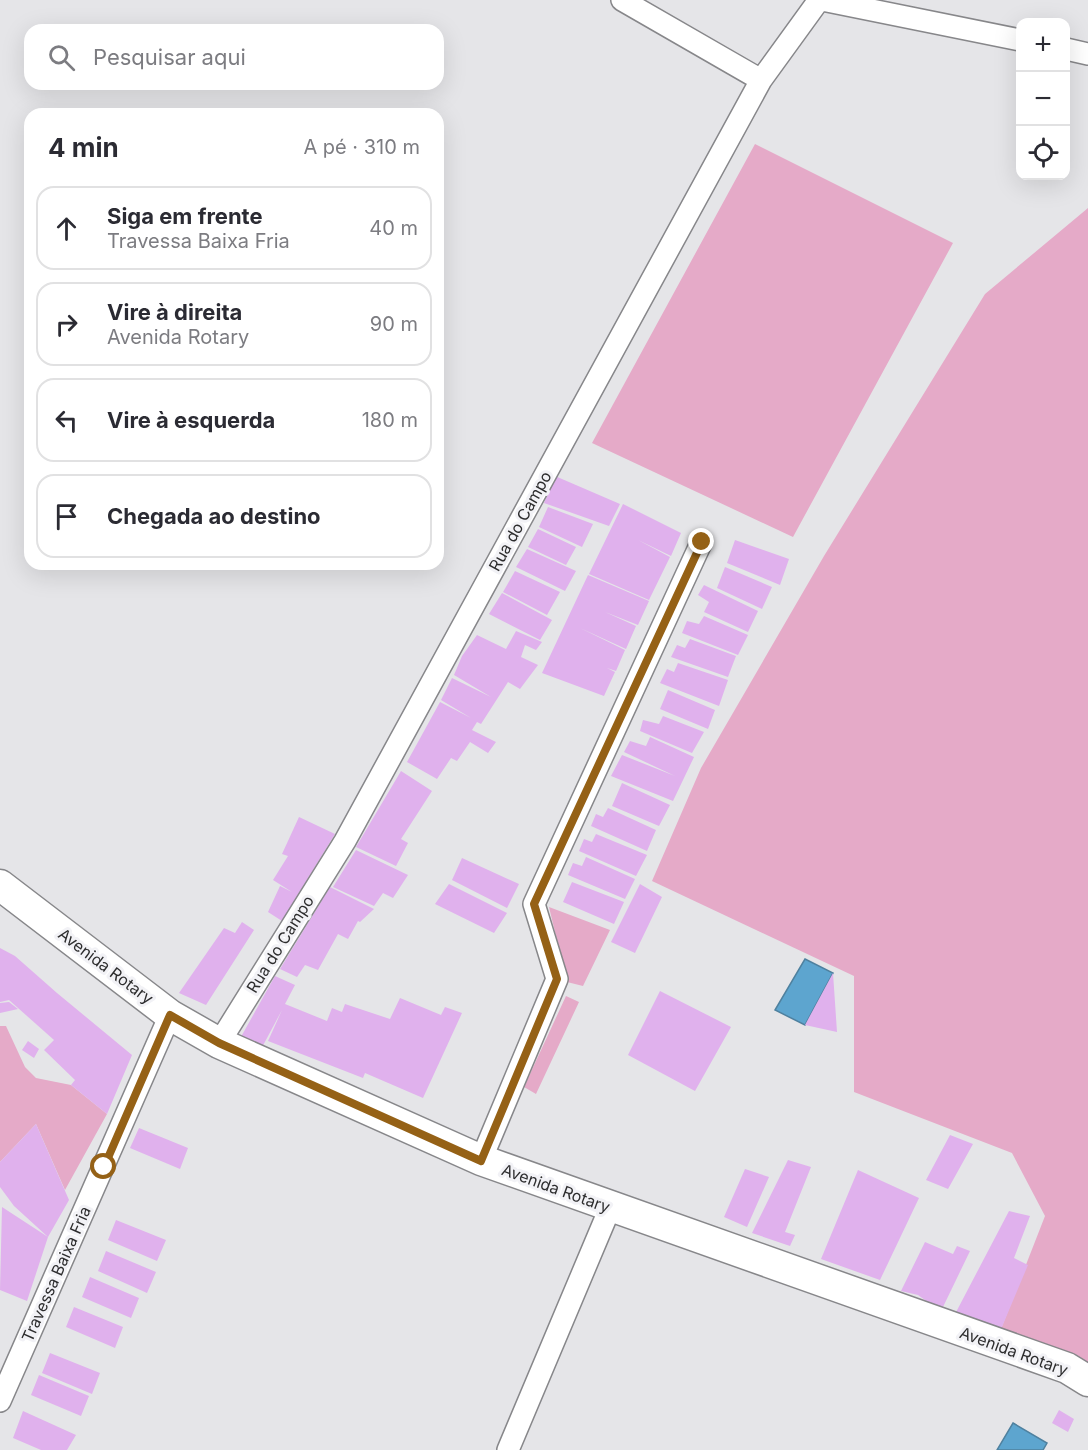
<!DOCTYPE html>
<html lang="pt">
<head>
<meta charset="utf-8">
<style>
  :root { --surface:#fff; --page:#f2f2f3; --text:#2b2b33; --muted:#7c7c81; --line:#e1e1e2 }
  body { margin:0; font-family:Inter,sans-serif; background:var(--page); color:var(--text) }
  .controls { position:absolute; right:18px; top:18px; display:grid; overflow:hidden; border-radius:12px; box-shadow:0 6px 24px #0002 }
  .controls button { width:54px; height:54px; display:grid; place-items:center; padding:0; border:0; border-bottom:2px solid var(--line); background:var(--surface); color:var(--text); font:30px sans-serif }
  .stop { position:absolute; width:18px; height:18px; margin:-14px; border:4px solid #956116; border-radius:50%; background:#fff }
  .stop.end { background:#956116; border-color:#fff; box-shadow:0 2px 6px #0008 }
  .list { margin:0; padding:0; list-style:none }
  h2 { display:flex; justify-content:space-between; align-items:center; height:78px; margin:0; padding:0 24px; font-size:26px }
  h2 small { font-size:20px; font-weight:400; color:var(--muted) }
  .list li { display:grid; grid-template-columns:39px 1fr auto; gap:18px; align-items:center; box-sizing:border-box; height:84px; margin:0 12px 12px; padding:0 12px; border:2px solid var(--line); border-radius:18px }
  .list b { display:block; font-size:22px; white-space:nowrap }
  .list p { margin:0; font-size:20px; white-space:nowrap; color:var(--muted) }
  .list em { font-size:20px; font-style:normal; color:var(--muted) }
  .icon { flex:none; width:33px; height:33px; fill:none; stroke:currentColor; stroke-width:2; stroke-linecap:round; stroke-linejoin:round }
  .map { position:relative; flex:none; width:1088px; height:1450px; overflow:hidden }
  .search { position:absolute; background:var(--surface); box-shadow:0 6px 24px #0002; left:24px; top:24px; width:420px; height:66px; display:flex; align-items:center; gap:15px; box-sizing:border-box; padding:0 21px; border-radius:18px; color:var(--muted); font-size:22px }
  .panel { position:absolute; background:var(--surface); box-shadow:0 6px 24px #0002; left:24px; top:108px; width:420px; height:462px; border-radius:18px }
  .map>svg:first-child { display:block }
</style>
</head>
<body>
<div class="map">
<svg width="1088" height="1450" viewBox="0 0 1088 1450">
  <rect width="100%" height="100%" fill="#e5e5e8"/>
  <path fill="#e5aac8" d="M755,144L953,243L793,537L592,443Z
    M1088,208V1366L999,1334L1045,1216L1012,1153L854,1092V976L652,881L701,768L824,556L985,294Z
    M549,907L610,930L583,986L567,982Z
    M566,996L579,1002L536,1094L524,1087Z
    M0,1026H6L25,1067L36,1078L71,1085L107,1114L65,1190L36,1124L0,1162Z"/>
  <path fill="#5da5cf" stroke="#4f819f" stroke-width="1.5" d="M805,959L833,973L805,1025L775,1010Z
    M1013,1423L1047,1443L1043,1450H997Z"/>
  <path fill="#e0b1ed" d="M555,476L620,504L609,526L544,503Z
    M623,504L681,533L671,556L638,540L670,557L649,600L589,574Z
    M548,507L593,524L582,547L539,527Z
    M538,529L576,547L566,565L528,547Z
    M735,540L789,559L780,585L727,563Z
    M527,549L576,571L565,591L516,567Z
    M725,567L772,587L762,609L717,588Z
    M515,571L560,592L547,615L503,592Z
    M588,575L649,601L638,625L605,612L636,626L626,649L580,628L625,650L616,671L607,668L615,672L604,696L542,673Z
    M704,585L758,611L748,632L704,612L709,602L698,595Z
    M502,593L552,620L540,640L489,614Z
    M704,616L748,635L738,655L682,633L687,621L699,624Z
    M516,631L542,642L536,650L525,645L521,657L538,665L520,689L508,682L481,724L477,722L472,730L496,742L488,753L470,742L457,761L451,758L437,779L407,762L440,702L471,718L441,700L452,678L491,697L454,675L462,656L477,635L506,649Z
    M690,639L736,656L728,677L671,657L677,645L685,648Z
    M678,663L728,680L719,706L660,683L667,669L674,672Z
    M668,690L715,710L708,729L660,709Z
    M663,716L704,732L692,753L640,731L643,720L659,724Z
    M650,737L694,757L673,801L611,776L622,755L675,776L624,752L630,741L646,746Z
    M401,771L432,791L401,839L408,843L396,866L356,847Z
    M622,783L670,805L659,826L612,806Z
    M608,808L656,830L647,851L591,826L596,814L603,817Z
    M299,817L335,834L282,921L268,912L280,886L292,892L273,880L288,856L282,854Z
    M596,834L647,855L636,876L579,851L584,839L592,842Z
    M356,850L408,875L393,898L383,893L374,906L333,887Z
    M586,857L635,879L625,899L568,875L573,863L582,866Z
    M462,858L519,884L507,908L452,880Z
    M572,882L624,902L614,924L563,902Z
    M449,884L507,913L494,933L435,904Z
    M640,884L662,897L635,953L611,942Z
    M330,887L374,909L360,922L358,921L348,939L338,934L318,970L305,965L297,977L280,969Z
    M242,922L254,930L206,1005L179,993L224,928L235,933Z
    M0,948L15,956L57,993L132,1055L107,1114L71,1085L75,1080L44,1050L54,1040L9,1000L0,1002Z
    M833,973L837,1032L805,1025Z
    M275,976L295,985L285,1004L327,1021L332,1008L342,1012L345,1004L390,1019L400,998L441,1015L445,1007L462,1013L423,1098L365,1073L363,1078L268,1041L282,1010L259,1053L237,1044Z
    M660,991L731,1027L695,1091L628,1055Z
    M9,1002L18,1009L0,1013V1003Z
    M28,1041L39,1049L34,1058L22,1050Z
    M36,1124L69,1200L48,1237L27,1301L0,1290L2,1207L48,1237L14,1206L0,1187V1162Z
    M139,1128L188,1148L180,1169L130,1148Z
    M950,1135L973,1144L948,1189L926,1180Z
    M788,1160L811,1167L785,1232L795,1235L790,1246L752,1233Z
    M745,1169L769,1177L747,1227L724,1217Z
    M858,1170L919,1198L880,1280L821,1259Z
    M1009,1211L1030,1216L1014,1258L1028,1265L999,1334L954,1316Z
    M116,1220L166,1240L157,1261L108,1240Z
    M925,1242L953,1254L957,1246L970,1251L943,1307L929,1303L918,1295L901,1291Z
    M106,1251L156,1272L147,1293L98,1271Z
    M90,1277L139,1298L131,1318L82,1297Z
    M74,1307L123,1327L115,1348L66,1327Z
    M50,1353L100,1373L92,1394L42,1373Z
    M39,1375L89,1396L81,1416L31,1395Z
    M1059,1410L1074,1419L1068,1432L1052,1423Z
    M23,1411L76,1435L67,1450H41L13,1438Z"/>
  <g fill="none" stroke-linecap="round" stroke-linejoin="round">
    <defs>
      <path id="minor" d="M622,0L761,80
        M822,0L1020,40
        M1066,49L1088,54
        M219,1043L345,841L761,80L819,0
        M481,1160L557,979L534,904L702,541
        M0,1401L170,1015
        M508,1450L610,1208"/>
      <path id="secondary" d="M0,885L170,1015L219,1043L481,1160L1067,1368L1088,1381"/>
    </defs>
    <use href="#minor" stroke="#87878a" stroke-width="24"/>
    <use href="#secondary" stroke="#87878a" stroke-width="33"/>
    <use href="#minor" stroke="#fff" stroke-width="21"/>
    <use href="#secondary" stroke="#fff" stroke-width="30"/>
  </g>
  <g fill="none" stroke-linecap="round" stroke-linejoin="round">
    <path stroke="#956116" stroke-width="8" d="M104,1167L170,1015L219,1043L481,1161L557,979L534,904L702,542"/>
  </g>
  <g text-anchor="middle" stroke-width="6" stroke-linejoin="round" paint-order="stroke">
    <g font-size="16" fill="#2d2d2e" stroke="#f2f2f6">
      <text transform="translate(520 521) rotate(-61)" y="6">Rua do Campo</text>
      <text transform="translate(280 944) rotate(-58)" y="6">Rua do Campo</text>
      <text transform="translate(106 966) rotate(37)" y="6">Avenida Rotary</text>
      <text transform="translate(556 1188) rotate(20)" y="6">Avenida Rotary</text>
      <text transform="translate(56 1274) rotate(-66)" y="6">Travessa Baixa Fria</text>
      <text transform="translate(1014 1351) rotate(20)" y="6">Avenida Rotary</text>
    </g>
  </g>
</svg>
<div class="controls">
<button>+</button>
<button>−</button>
<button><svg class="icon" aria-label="locate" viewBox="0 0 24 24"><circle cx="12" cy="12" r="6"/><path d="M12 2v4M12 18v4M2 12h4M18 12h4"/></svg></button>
</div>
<div class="stop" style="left:104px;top:1167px"></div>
<div class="stop end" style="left:702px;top:542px"></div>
<div class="search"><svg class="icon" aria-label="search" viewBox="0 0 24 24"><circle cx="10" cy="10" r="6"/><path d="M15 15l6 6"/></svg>Pesquisar aqui</div>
<section class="panel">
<h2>4 min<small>A pé · 310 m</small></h2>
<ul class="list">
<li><svg class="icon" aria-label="ahead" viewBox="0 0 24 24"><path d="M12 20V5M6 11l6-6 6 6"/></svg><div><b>Siga em frente</b><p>Travessa Baixa Fria</p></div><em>40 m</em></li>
<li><svg class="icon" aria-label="right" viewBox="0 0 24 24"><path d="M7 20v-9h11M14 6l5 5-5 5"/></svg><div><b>Vire à direita</b><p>Avenida Rotary</p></div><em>90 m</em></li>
<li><svg class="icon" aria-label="left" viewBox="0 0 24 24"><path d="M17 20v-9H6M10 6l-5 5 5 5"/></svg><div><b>Vire à esquerda</b></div><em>180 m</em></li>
<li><svg class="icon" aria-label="arrive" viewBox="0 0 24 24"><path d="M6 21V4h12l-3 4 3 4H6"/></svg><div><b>Chegada ao destino</b></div></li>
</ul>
</section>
</div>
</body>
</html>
